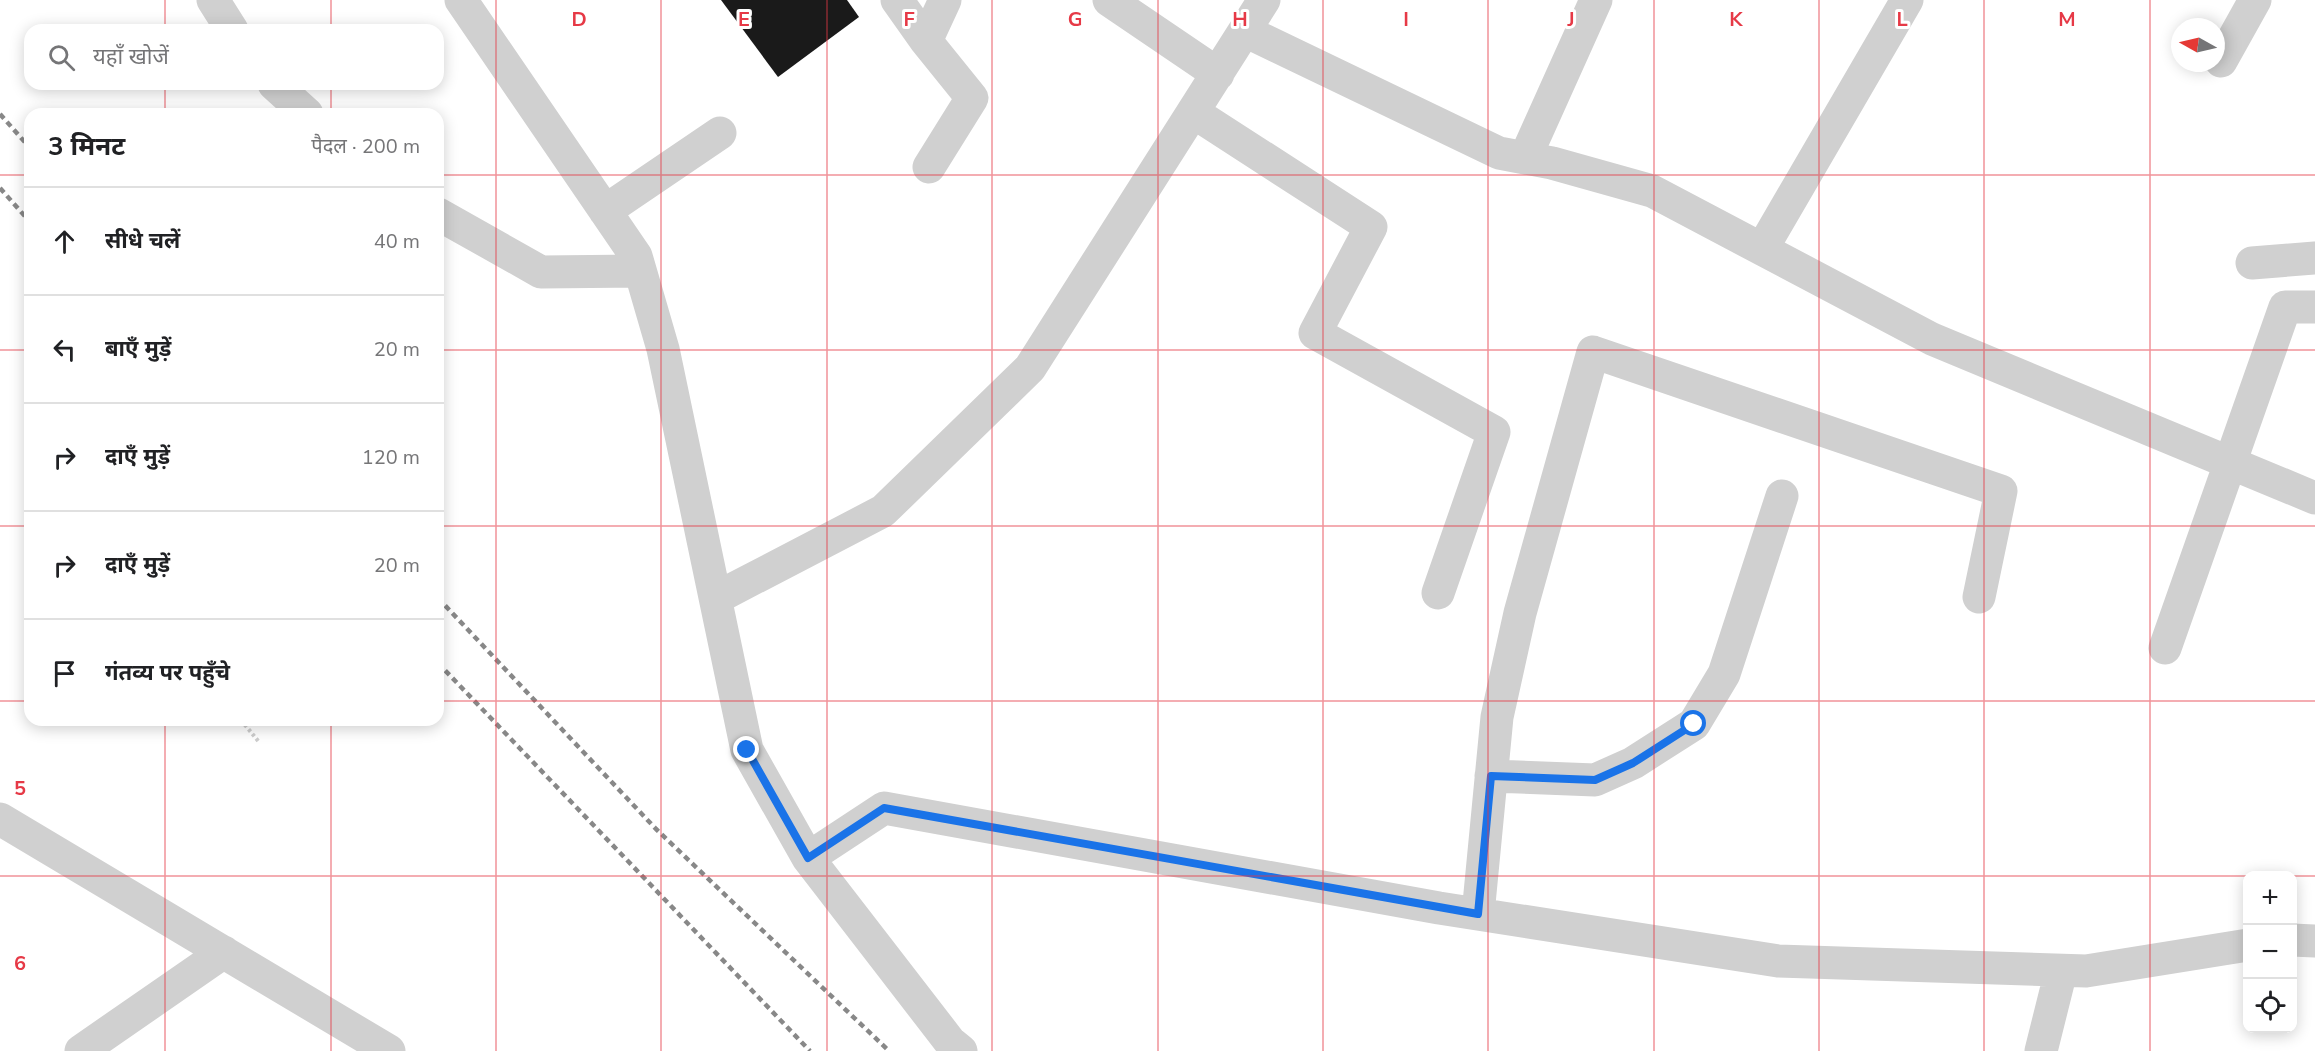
<!DOCTYPE html>
<html lang="hi">
<head>
<meta charset="utf-8">
<style>
  :root { --surface:#fff; --page:#f2f2f2; --text:#202124; --muted:#757577; --line:#e0e0e0 }
  body { margin:0; font-family:"Nunito Sans","Noto Sans Devanagari",sans-serif; background:var(--page); color:var(--text) }
  .controls { position:absolute; right:18px; bottom:18px; display:grid; overflow:hidden; border-radius:12px; box-shadow:0 3px 15px #0003 }
  .controls button { width:54px; height:54px; display:grid; place-items:center; padding:0; border:0; border-bottom:2px solid var(--line); background:var(--surface); color:var(--text); font:30px sans-serif }
  .compass { position:absolute; left:2171px; top:18px; width:54px; height:54px; border-radius:50%; background:var(--surface); box-shadow:0 3px 15px #0003; rotate:278deg }
  .stop { position:absolute; width:18px; height:18px; margin:-14px; border:4px solid #1a73e8; border-radius:50%; background:#fff }
  .stop.end { background:#1a73e8; border-color:#fff; box-shadow:0 2px 6px #0008 }
  .list { margin:0; padding:0; list-style:none }
  h2 { display:flex; justify-content:space-between; align-items:center; height:78px; margin:0; padding:0 24px; font-size:26px }
  h2 small { font-size:20px; font-weight:400; color:var(--muted) }
  .list li { display:grid; grid-template-columns:39px 1fr auto; gap:18px; align-items:center; box-sizing:border-box; height:108px; padding:0 24px; border-top:2px solid var(--line) }
  .list b { display:block; font-size:22px; white-space:nowrap }
  .list em { font-size:20px; font-style:normal; color:var(--muted) }
  .icon { flex:none; width:33px; height:33px; fill:none; stroke:currentColor; stroke-width:2; stroke-linecap:round; stroke-linejoin:round }
  .map { position:relative; flex:none; width:2315px; height:1051px; overflow:hidden }
  .search { position:absolute; background:var(--surface); box-shadow:0 3px 15px #0003; left:24px; top:24px; width:420px; height:66px; display:flex; align-items:center; gap:15px; box-sizing:border-box; padding:0 21px; border-radius:18px; color:var(--muted); font-size:22px }
  .panel { position:absolute; background:var(--surface); box-shadow:0 3px 15px #0003; left:24px; top:108px; width:420px; height:618px; border-radius:18px }
  .map>svg:first-child { display:block }
</style>
</head>
<body>
<div class="map">
<svg width="2315" height="1051" viewBox="0 0 2315 1051">
  <rect width="100%" height="100%" fill="#fff"/>
  <path fill="#1a1a1a" d="M721,0H847L859,17L778,77Z"/>
  <g fill="none" stroke-linecap="round" stroke-linejoin="round">
    <path stroke="#cdcdcd" stroke-width="4" stroke-dasharray="3 3" stroke-linecap="butt" d="M241,720L259,742"/>
    <path stroke="#d0d0d0" stroke-width="33" d="M213,0L232,30
      M461,0L636,256L663,349L747,750L808,858L950,1042L961,1051
      M897,0L926,41
      M1109,0L1218,74
      M1245,31L1499,153L1552,163L1652,191L1932,339L2315,498
      M2221,61L2255,0
      M274,84L307,114
      M1193,112L1371,227L1315,333L1494,432L1438,593
      M1525,158L1596,0
      M929,167L972,98L926,41L945,0
      M605,211L720,133
      M438,214L541,272L640,271
      M1762,249L1907,0
      M2252,263L2315,258
      M716,598L883,511L1030,368L1264,0
      M2165,648L2285,307H2315
      M1491,776L1595,780L1633,763L1694,724L1724,674L1782,496
      M0,819L389,1051
      M808,858L884,808L1439,908L1778,961L2086,971L2248,945
      M1478,914L1497,717L1520,613L1593,352L2001,491L1979,597
      M2292,940L2315,941
      M81,1051L224,952
      M2041,1051L2061,971"/>
    <path stroke="#888" stroke-width="4.5" stroke-dasharray="6 4.5" stroke-linecap="butt" d="M0,114L30,148
      M0,188L30,222
      M438,598L656,829L889,1051
      M438,663L810,1051"/>
  </g>
  <g fill="none" stroke-linecap="round" stroke-linejoin="round">
    <path stroke="#1a73e8" stroke-width="8" d="M747,750L808,858L884,808L1478,914L1491,776L1595,780L1633,763L1694,724"/>
  </g>
  <path fill="none" stroke="#e63946" stroke-width="1.5" stroke-opacity="0.55" d="M165,0V30M331,0V30M496,0V1051M661,0V1051M827,0V1051M992,0V1051M1158,0V1051M1323,0V1051M1488,0V1051M1654,0V1051M1819,0V1051M1984,0V1051M2150,0V1051M165,84V114M331,84V114M0,175H30M438,175H2315M0,350H30M438,350H2315M0,526H30M438,526H2315M0,701H30M438,701H2315M165,720V1051M331,720V1051M0,876H2248M2292,876H2315"/>
  <g font-size="20" text-anchor="middle" font-weight="bold" fill="#e63946" stroke="#fff" stroke-width="6" stroke-linejoin="round" paint-order="stroke">
    <text x="579" y="26">D</text>
    <text x="744" y="26">E</text>
    <text x="909" y="26">F</text>
    <text x="1075" y="26">G</text>
    <text x="1240" y="26">H</text>
    <text x="1406" y="26">I</text>
    <text x="1571" y="26">J</text>
    <text x="1736" y="26">K</text>
    <text x="1902" y="26">L</text>
    <text x="2067" y="26">M</text>
    <text x="20" y="795">5</text>
    <text x="20" y="970">6</text>
  </g>
</svg>
<div class="controls">
<button>+</button>
<button>−</button>
<button><svg class="icon" aria-label="locate" viewBox="0 0 24 24"><circle cx="12" cy="12" r="6"/><path d="M12 2v4M12 18v4M2 12h4M18 12h4"/></svg></button>
</div>
<svg class="compass" viewBox="-18 -18 36 36"><path d="M0-13l5 13h-10z" fill="#e53935"/><path d="M0 13l5-13h-10z" fill="#757577"/></svg>
<div class="stop" style="left:1694px;top:724px"></div>
<div class="stop end" style="left:747px;top:750px"></div>
<div class="search"><svg class="icon" aria-label="search" viewBox="0 0 24 24"><circle cx="10" cy="10" r="6"/><path d="M15 15l6 6"/></svg>यहाँ खोजें</div>
<section class="panel">
<h2>3 मिनट<small>पैदल · 200 m</small></h2>
<ul class="list">
<li><svg class="icon" aria-label="ahead" viewBox="0 0 24 24"><path d="M12 20V5M6 11l6-6 6 6"/></svg><div><b>सीधे चलें</b></div><em>40 m</em></li>
<li><svg class="icon" aria-label="left" viewBox="0 0 24 24"><path d="M17 20v-9H6M10 6l-5 5 5 5"/></svg><div><b>बाएँ मुड़ें</b></div><em>20 m</em></li>
<li><svg class="icon" aria-label="right" viewBox="0 0 24 24"><path d="M7 20v-9h11M14 6l5 5-5 5"/></svg><div><b>दाएँ मुड़ें</b></div><em>120 m</em></li>
<li><svg class="icon" aria-label="right" viewBox="0 0 24 24"><path d="M7 20v-9h11M14 6l5 5-5 5"/></svg><div><b>दाएँ मुड़ें</b></div><em>20 m</em></li>
<li><svg class="icon" aria-label="arrive" viewBox="0 0 24 24"><path d="M6 21V4h12l-3 4 3 4H6"/></svg><div><b>गंतव्य पर पहुँचे</b></div></li>
</ul>
</section>
</div>
</body>
</html>
